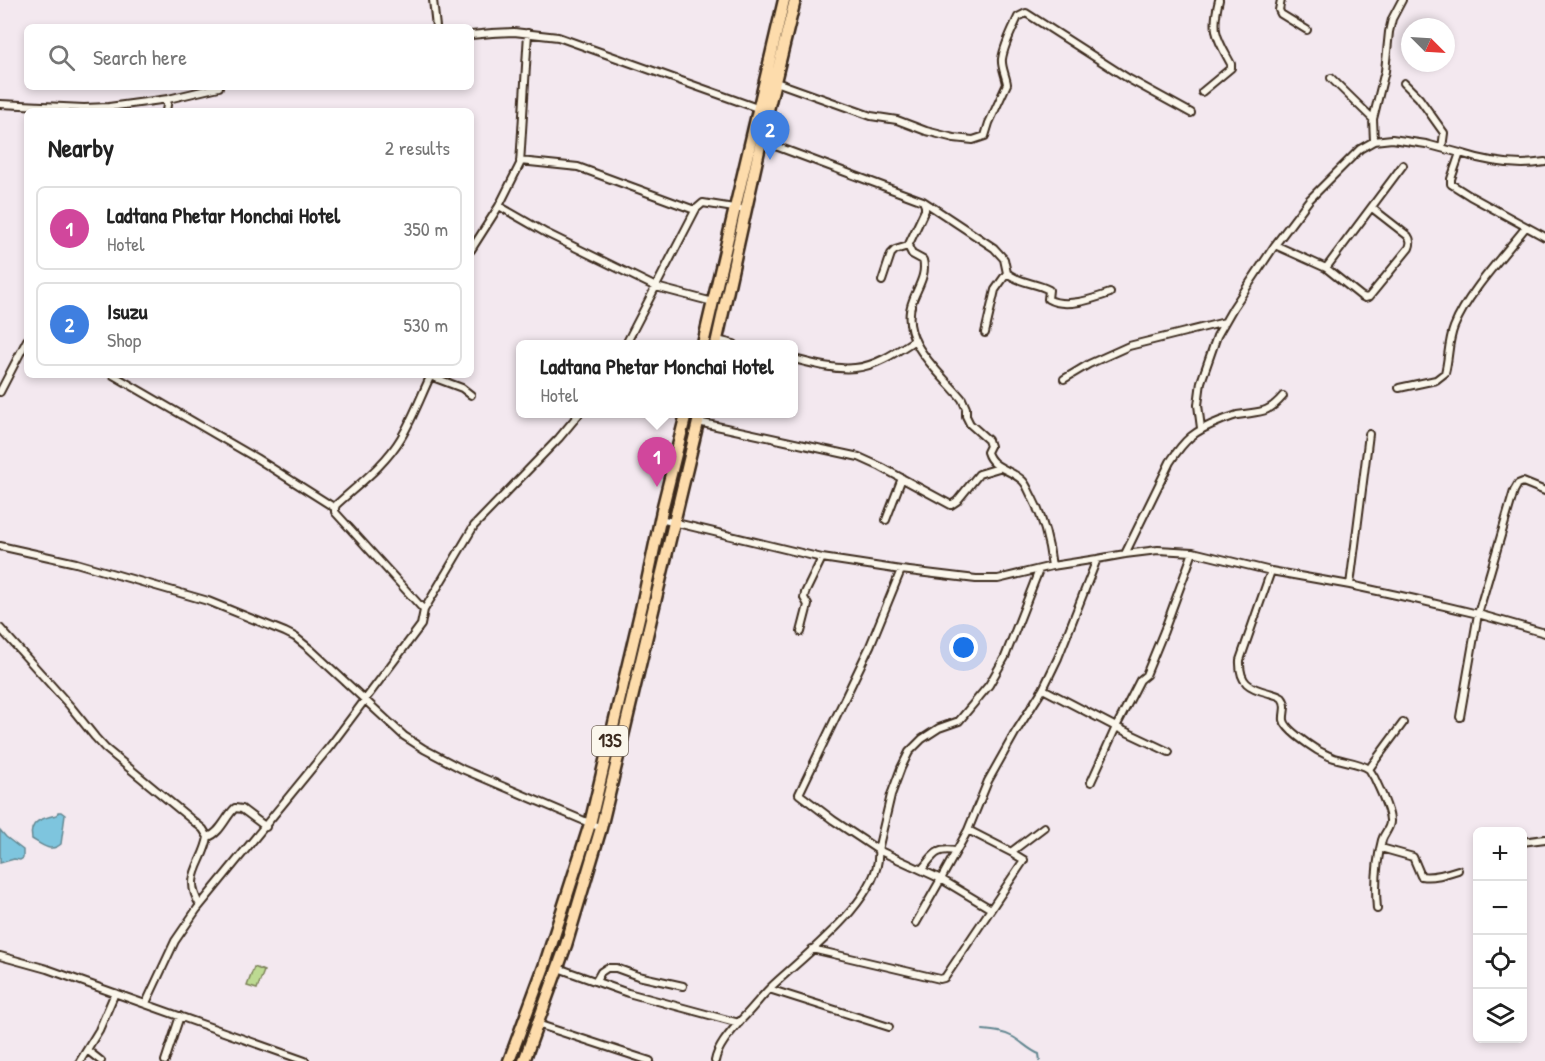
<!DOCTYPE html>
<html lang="en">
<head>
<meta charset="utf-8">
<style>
  :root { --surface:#fff; --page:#f6f6f6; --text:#222; --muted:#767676; --line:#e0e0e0; --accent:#0f766e }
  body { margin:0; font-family:"Patrick Hand",sans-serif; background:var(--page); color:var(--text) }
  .controls { position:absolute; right:18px; bottom:18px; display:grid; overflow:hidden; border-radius:9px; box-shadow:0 3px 9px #0003 }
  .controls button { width:54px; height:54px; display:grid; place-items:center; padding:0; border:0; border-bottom:2px solid var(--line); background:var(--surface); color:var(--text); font:30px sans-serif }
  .compass { position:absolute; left:1401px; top:18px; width:54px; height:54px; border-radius:50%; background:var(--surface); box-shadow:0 3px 9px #0003; rotate:114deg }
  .you { position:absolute; left:964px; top:648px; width:21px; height:21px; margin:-15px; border:4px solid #fff; border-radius:50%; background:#1a73e8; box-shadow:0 0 0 9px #1a73e833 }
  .badge { display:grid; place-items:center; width:39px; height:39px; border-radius:50%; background:var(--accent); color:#fff; font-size:20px; font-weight:700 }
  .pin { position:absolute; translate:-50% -50px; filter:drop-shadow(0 2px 3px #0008) }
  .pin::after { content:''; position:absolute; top:32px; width:21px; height:18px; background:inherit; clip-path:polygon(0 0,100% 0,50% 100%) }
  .popup { position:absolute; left:516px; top:340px; width:282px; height:78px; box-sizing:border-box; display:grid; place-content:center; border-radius:9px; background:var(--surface); filter:drop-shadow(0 2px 4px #0005); font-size:20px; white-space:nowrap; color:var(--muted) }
  .popup b { font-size:22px; color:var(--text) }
  .popup::after { content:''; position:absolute; left:50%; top:100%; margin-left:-12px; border:12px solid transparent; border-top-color:var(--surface) }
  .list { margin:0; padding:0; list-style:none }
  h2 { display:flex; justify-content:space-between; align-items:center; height:78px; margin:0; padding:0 24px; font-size:26px }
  h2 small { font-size:20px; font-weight:400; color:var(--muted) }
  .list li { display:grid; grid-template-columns:39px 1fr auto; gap:18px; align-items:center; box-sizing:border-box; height:84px; margin:0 12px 12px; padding:0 12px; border:2px solid var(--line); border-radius:9px }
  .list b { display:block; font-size:22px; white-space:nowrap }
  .list p { margin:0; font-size:20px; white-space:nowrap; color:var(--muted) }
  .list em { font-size:20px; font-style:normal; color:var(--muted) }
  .icon { flex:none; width:33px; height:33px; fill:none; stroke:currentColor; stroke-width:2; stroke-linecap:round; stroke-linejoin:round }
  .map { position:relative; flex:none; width:1545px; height:1061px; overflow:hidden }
  .search { position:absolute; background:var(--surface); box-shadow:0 3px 9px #0003; left:24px; top:24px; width:450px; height:66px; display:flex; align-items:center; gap:15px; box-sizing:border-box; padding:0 21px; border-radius:9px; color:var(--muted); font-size:22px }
  .panel { position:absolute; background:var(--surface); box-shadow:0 3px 9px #0003; left:24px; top:108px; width:450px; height:270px; border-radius:9px }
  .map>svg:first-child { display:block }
</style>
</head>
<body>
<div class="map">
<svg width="1545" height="1061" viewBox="0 0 1545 1061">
  <rect width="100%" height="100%" fill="#f3e8ef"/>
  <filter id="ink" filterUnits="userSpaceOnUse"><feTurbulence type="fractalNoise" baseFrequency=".0167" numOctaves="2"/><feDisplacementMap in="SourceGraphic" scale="12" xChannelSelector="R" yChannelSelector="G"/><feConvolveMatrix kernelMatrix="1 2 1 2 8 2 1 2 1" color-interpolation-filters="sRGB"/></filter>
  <g filter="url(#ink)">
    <path fill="#bdda92" stroke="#7c8258" stroke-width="1.5" d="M254,967L264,971L257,989L247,986Z"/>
    <path fill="#7ec5de" stroke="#638791" stroke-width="1.5" d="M58,812H61L65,815L61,844C51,853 42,845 32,839C28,821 43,818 57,815Z
      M0,830L6,837L23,850V858L20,860L14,859L0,863Z"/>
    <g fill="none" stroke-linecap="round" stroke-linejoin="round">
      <path stroke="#638791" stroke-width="2" d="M983,1030C994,1031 1004,1032 1013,1037C1022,1042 1029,1050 1039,1054L1040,1061"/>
      <defs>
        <path id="street" d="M433,0L436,27
          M1281,0L1279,10L1281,14L1307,30
          M471,35L492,33L514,32L558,37L760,109
          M1331,78L1373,119
          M776,82L871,116L897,120L926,131L954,138L973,140L985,136L989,123L1007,84C1006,76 1001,67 1002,59C1004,45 1012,30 1018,17L1026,13L1129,79L1191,113
          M1404,83L1419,98L1444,133L1442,148
          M1202,92L1231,68V64C1217,38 1211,32 1219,0
          M0,104L84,108L109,107L168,99L219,87
          M166,111L168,99
          M762,141L923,201L994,248L1004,259L1007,273C1021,284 1034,282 1049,290L1048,299C1065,309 1093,299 1110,293
          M1374,141L1373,119L1385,71L1389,32L1392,19L1402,0
          M1460,153C1488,162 1516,167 1545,162
          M520,161L578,167L692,209H696L703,203L746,210
          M923,201L925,206V210L908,246L912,254L923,260C927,274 918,287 913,300C897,340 940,372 962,399L966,408V416L970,424L988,440L990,446L987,452C992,469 1011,469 1023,481C1027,485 1029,492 1032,497C1044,520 1049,541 1052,566
          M499,206L546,233L656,287L713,302
          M1275,245L1326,268L1361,296L1365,298L1369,297L1409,248C1411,243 1411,240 1408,236L1372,208
          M471,250L499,206L520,164L528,33
          M1326,268L1403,165
          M882,281L891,254L895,250L908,246
          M985,333L995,290L1007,273
          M717,340L734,344
          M626,344L696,209
          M794,359C813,364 835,370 855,368C877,366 898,351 915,340
          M113,375L256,458L335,508V512L424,610L421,625L331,745L197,909L175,941L146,1003
          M430,376L462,388L471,395
          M1064,379L1089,364L1129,346L1225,322
          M1399,388L1436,380L1445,373C1449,358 1448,342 1454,327C1467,294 1503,256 1526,227
          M0,392L27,340
          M698,422L859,457L881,467L951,505L957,501L979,474L999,468
          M1201,428L1198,405L1201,382L1217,336L1233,308L1275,245L1309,200L1360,149L1374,141L1392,139L1426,144L1460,153L1451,179V184L1470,196L1545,237
          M335,508L336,505C359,484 385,465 401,438C413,418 421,396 431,375
          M660,519L822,558L901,570L976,579H998L1052,566L1097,559L1125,554L1158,550L1193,552L1271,571L1350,585L1415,599L1478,614L1545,633
          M886,520L902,478
          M0,546L76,563L208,601L285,632L295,637L310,649L404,736L424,749L462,769L601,828
          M1125,554L1170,462C1185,439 1194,431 1220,421C1225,419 1231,417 1237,415C1259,411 1267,415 1283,396
          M1271,571L1240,660C1239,683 1249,688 1269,693C1273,694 1278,695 1282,698C1288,705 1283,713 1284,720C1285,729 1309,745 1317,750C1323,753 1328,756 1334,758C1343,761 1361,763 1369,769C1370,770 1373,776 1374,777C1379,788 1389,807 1390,820C1391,828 1384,833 1382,840C1376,863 1375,886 1377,909
          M1350,585L1369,434
          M424,610L474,526L559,438L579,414
          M0,628L70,706L95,737L105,748L203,829L208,837C220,834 226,816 235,808L242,809L266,827
          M801,632L808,605L804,598L805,593L822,558
          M1043,689L1116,727L1169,752
          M1460,717L1478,614L1514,491L1518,484L1523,482L1545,491
          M1369,769L1403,723
          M1091,782L1116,727L1140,680L1146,675L1164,631L1193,552
          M968,830L941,879L878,850L891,795L901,768L909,752L922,739L939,728L959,721L989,685L1005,657L1039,570
          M1522,842L1545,839
          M1381,848L1413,857L1421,876C1433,878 1446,874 1458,870
          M1011,852L1044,827
          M922,869C934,855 935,848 955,851
          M200,905C182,876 204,863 208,837
          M916,923L941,879L991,909
          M812,949L940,979L944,978L946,976L1024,860L1011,852L968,830L988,781L1015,733L1043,689L1058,658L1097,559
          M0,956L47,969L305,1061
          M558,968L628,993L739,1023
          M596,981L601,972L607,968H616L638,976L683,986
          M769,989L889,1027
          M537,1024L650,1061
          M87,1050L101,1061
          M80,1061L99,1030L115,993
          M165,1061L180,1016
          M715,1061C718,1045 732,1031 742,1019C752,1009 760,998 770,988C801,958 884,897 878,850L833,820L799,794L870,646L901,570"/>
        <path id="highway" d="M703,344L784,0
          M716,344L768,110L795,0
          M509,1061L545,964L590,824L642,605L663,506L686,414
          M524,1061L566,945L601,828L700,414"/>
      </defs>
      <use href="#street" stroke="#3b2a1e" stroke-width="10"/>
      <use href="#highway" stroke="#3b2a1e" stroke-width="15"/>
      <use href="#street" stroke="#fbf7ec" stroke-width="6"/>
      <use href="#highway" stroke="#fddcac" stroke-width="10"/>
    </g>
  </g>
  <g text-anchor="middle" stroke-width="6" stroke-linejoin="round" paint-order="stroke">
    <rect fill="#fbf7ec" stroke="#75685c" stroke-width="1.5" x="592" y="726" width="36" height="30" rx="4.5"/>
    <g font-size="18" font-weight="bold" fill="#3b2a1e">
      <text x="610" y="747">13S</text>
    </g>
  </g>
</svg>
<div class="controls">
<button>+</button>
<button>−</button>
<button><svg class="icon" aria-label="locate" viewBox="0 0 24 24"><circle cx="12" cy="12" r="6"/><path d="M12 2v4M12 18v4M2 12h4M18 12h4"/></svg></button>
<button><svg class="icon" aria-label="layers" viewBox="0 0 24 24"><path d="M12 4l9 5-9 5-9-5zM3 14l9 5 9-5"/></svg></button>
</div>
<svg class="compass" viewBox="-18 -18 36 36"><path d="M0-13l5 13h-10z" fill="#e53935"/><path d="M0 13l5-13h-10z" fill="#767676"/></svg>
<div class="you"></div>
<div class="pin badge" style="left:657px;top:487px;background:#d1479c">1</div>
<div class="popup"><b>Ladtana Phetar Monchai Hotel</b>Hotel</div>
<div class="pin badge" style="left:770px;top:160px;background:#3f7fe0">2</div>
<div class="search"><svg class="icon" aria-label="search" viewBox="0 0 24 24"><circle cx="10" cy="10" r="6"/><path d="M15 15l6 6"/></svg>Search here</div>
<section class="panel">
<h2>Nearby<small>2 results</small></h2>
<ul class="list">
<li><span class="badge" style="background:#d1479c">1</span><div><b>Ladtana Phetar Monchai Hotel</b><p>Hotel</p></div><em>350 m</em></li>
<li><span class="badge" style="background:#3f7fe0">2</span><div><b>Isuzu</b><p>Shop</p></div><em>530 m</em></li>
</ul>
</section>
</div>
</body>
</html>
